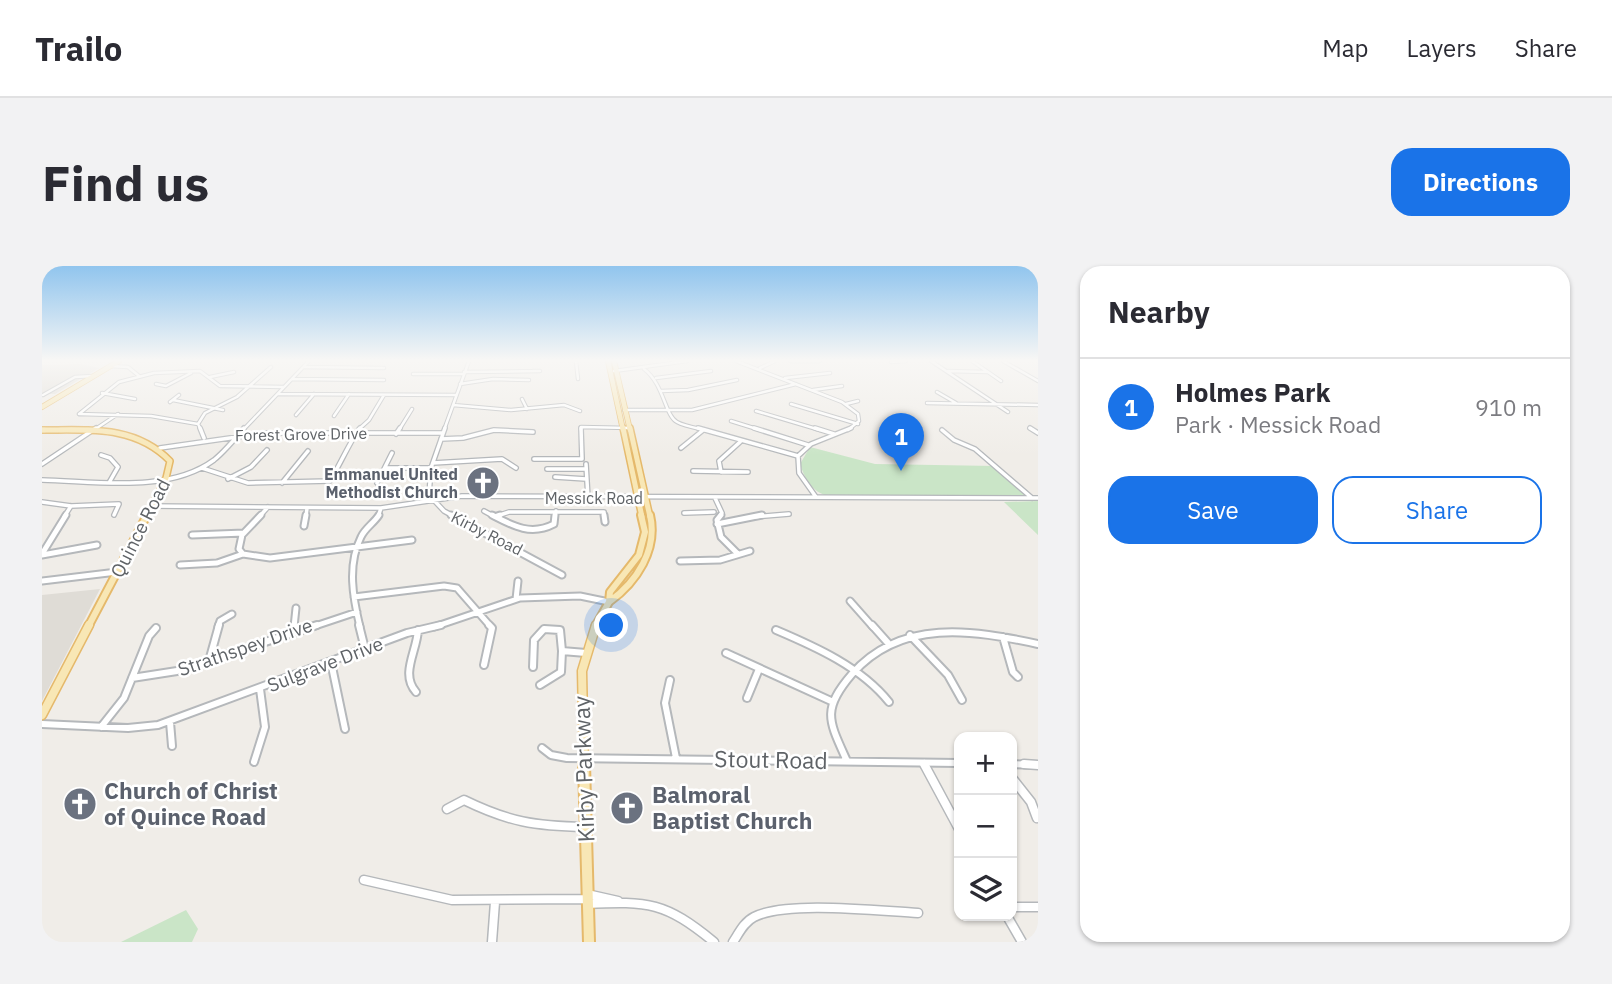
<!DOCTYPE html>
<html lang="en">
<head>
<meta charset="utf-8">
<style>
  :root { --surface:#fff; --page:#f2f2f3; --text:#2b2b33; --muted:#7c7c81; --line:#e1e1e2; --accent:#1a73e8 }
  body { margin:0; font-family:"IBM Plex Sans",sans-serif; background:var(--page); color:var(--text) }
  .controls { position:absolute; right:21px; bottom:21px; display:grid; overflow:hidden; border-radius:14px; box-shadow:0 2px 5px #0004 }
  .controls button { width:63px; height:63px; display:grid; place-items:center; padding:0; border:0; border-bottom:2px solid var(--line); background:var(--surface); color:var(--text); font:35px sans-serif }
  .you { position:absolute; left:570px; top:360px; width:24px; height:24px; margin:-18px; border:5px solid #fff; border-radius:50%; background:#1a73e8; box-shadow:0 0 0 10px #1a73e833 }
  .badge { display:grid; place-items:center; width:46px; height:46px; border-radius:50%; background:var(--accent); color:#fff; font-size:23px; font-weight:700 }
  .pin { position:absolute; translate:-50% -58px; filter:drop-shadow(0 2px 4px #0008) }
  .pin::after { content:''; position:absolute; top:37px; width:24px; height:21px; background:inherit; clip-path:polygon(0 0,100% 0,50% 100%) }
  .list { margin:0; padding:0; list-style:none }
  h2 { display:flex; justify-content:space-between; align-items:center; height:91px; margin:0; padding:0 28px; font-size:30px }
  h2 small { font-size:23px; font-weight:400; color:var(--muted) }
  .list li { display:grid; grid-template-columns:46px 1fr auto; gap:21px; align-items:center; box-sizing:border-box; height:98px; padding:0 28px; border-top:2px solid var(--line) }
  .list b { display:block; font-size:26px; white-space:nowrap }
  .list p { margin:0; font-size:23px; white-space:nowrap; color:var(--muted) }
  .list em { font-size:23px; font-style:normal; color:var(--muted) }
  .actions { display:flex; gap:14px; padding:21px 28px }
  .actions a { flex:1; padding:16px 0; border:2px solid var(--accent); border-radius:21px; text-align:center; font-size:24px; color:var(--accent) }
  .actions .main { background:var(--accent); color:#fff }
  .icon { flex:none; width:38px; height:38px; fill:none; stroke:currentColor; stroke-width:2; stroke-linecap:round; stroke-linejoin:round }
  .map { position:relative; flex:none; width:996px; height:676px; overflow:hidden; border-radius:21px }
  header { display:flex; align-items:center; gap:42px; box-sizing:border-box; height:98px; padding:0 35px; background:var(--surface); border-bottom:2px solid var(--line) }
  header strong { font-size:33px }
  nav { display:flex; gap:38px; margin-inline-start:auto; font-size:24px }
  .intro { display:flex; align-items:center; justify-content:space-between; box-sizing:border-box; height:168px; padding:0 42px }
  h1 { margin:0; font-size:49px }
  .button { padding:18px 32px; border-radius:21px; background:var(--accent); color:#fff; font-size:24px; font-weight:700 }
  main { display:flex; gap:42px; padding:0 42px }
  aside { flex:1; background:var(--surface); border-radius:21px; box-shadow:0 2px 5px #0004 }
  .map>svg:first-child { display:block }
</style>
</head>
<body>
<header>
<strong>Trailo</strong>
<nav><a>Map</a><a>Layers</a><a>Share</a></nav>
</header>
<div class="intro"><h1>Find us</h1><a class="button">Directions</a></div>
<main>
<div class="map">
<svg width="996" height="676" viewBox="0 0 996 676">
  <rect width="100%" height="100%" fill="#f0ede8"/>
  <path fill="#dfdcd6" d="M39,98L57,102L13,128H0V99Z
    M58,323L0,435V329Z"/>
  <path fill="#cae5c7" d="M768,181L833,198L953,200L985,230H786C770,226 763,213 758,198Z
    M996,235V269L962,236Z
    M144,644L156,663L150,676H79Z"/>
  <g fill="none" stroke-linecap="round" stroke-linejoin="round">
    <defs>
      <path id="minor-far4" d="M534,95L536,113
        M694,95L800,136L816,148L817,155L806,164
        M748,95H778
        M889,95L966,146
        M930,95L959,115
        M961,95L996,115
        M849,96L864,95
        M68,100L86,101L97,110
        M262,101L342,102
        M718,102L733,95
        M602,103C622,118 623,150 635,156C642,160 654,162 663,164
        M572,105L645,95
        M906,105L945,106
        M422,106L498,105H491
        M371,108H422
        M168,111L192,106
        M614,112L669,105
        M743,112L788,107
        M250,113L342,114
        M114,118L124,120L149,107
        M418,118L451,113L487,114
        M771,124L800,120
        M619,125L646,124L695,114
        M895,126L914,137
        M60,127L93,133
        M236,128L414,129
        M1,129L33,111L51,110
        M480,133L485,143
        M131,134L181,144
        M128,136L137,129
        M885,137L996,139
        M749,138L816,158
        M804,138L816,135
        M411,139L469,144L522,139L538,145
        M582,144H650L754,118
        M714,145L778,164
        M37,148L77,116L112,107L158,105L178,120L242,121
        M37,148L109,150L156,158
        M254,149L272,128
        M292,150L307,128
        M689,155L718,164
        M988,162L991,164
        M52,164L76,148
        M159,164L156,158L163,147L195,131L229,101
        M201,164L267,95
        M316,164L327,154L342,129
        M357,164L370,143
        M402,164L427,95
        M539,164V161L588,162"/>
      <path id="minor-far3" d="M158,162L162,172
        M403,162L389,202L387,229L402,245L413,251
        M656,162L756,190
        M712,162L766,179
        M773,162L792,168
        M988,162L996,167
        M900,164L912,174L933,183L990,232
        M354,168L358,162
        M399,173L421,172L452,164L491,166
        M118,182L223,167H401
        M639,182L660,165
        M59,189L68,192L76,201L68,215
        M492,193H540L539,162
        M391,197L460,193L474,202
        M0,198L54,162
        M544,198L546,232
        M160,202L206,217L288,215C295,204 312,168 318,162
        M343,202H389
        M505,203H544
        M651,205L706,206
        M679,206L677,195L698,176
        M513,211L544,213
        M186,213L209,201L225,184
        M0,214C53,215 126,228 172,194C183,185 193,173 202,162
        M240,217L266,185
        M335,217L350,187
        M387,229H410
        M774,231L757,207L756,190L769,178L809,162
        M673,232L680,247L677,251
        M0,236L29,240
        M29,240L77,238L72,249
        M109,240L339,242L420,230L996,232
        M442,245L453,251
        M642,247L672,246
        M455,250L467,246H562V251
        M22,251L29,240
        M217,251L226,241
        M264,251L265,242
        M336,251L339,242
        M513,251L514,245
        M711,251L747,248"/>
      <path id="minor-far2" d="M219,249L200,269L197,283L201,288L228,292L370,274
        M409,249L520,309
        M450,249C471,260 489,270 512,258L513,249
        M562,249L563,256
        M679,249L675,254L679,271L695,287
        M455,250L458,249
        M675,258L720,249
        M262,260L264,249
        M150,269L202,267
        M0,288L24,249
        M0,289L55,279
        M638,295L678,294L708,285
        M138,299L175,297L201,288
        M0,315L75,306
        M312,331L402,320L415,322L449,361
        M474,333L476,315
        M808,335L831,361
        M176,361L178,355L190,348
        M252,361L254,342
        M270,361L315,346
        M318,361C311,332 305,299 319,271C323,262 332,257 337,249
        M392,361L478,332L538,330L567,336"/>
      <path id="minor-far1" d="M317,359L323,383
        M830,359L846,377
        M734,364C774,381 819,401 847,436
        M251,365L252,359
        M868,369L906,409L920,434
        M961,371L971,406L976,411
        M684,387L789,435
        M167,395L177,359
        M289,396L303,463
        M442,399L450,362L447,359
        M491,401L492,374L502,363L518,364L520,385
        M90,412L135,405L275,359
        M628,414L623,437L634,492
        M498,419L519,406L520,385L544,387
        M374,426C358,408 375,385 376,364
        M705,432L717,403
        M128,456L130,480
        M0,458L86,462L116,459L365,367L399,359
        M59,461L82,432L107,370L114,362
        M500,482L509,489L525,492L917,497
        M805,495C787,455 779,444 810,408C859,352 931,364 996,378
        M212,496L223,461L218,423
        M881,497L883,500
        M970,498L996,499"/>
      <path id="minor" d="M882,498L917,563
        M982,498L996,499
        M970,512L989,536L995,552
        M405,543L422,534C467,556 493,560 543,561
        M322,614L410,634L545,633
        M545,628L576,635
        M545,638C607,635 623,636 672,676
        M970,641H996
        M965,650L980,676
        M450,676L453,636
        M691,676C697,667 702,656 712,651C745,634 837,645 876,647"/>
      <path id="major-far4" d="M566,95L581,164
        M572,95L588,164
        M0,141L77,95
        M0,164H3
        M18,164H53"/>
      <path id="major-far3" d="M581,162L600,251
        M588,162L608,251
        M0,164C47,164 93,159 128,195L124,212L104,251"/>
      <path id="major-far2" d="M567,336C595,316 616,283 608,249
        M46,361L105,249
        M553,361L567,336L568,326L597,289L603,266L599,249"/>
      <path id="major-far1" d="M0,449L47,359
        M542,500L540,405L554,359"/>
      <path id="major" d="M542,498L547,676"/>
    </defs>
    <use href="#minor-far4" stroke="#b5b8bb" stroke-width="4.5"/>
    <use href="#minor-far3" stroke="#b5b8bb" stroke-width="6"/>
    <use href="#minor-far2" stroke="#b5b8bb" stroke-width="9"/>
    <use href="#minor-far1" stroke="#b5b8bb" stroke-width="10"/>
    <use href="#minor" stroke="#b5b8bb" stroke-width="11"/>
    <use href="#major-far4" stroke="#e5b96b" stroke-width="6"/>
    <use href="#major-far3" stroke="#e5b96b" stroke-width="8"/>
    <use href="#major-far2" stroke="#e5b96b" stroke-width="10"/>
    <use href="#major-far1" stroke="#e5b96b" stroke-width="11"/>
    <use href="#major" stroke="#e5b96b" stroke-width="14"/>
    <use href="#minor-far4" stroke="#fff" stroke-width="2.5"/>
    <use href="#minor-far3" stroke="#fff" stroke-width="3.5"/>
    <use href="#minor-far2" stroke="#fff" stroke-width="5"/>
    <use href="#minor-far1" stroke="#fff" stroke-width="6"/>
    <use href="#minor" stroke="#fff" stroke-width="8"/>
    <use href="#major-far4" stroke="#f8e7b5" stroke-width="4.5"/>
    <use href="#major-far3" stroke="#f8e7b5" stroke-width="5"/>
    <use href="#major-far2" stroke="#f8e7b5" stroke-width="6"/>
    <use href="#major-far1" stroke="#f8e7b5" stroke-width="8"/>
    <use href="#major" stroke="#f8e7b5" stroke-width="10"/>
  </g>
  <linearGradient id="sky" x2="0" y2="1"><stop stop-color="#91c5ee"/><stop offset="0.5" stop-color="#f8f7f5"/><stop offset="1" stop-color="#f8f7f5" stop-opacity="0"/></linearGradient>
  <rect width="996" height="189" fill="url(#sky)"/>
  <defs>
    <symbol id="church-disc" viewBox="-11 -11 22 22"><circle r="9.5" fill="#6b7280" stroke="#fff"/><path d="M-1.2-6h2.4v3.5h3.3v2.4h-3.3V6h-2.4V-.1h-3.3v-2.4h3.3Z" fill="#fff"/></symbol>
  </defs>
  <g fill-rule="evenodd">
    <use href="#church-disc" x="422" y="198" width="38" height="38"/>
    <use href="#church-disc" x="19" y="519" width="38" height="38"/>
    <use href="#church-disc" x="566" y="523" width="38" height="38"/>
  </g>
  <g text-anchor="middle" stroke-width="5" stroke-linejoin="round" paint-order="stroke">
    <g font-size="16" fill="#5f6367" stroke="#fff">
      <text transform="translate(259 168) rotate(-1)" y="6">Forest Grove Drive</text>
      <text x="552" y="238">Messick Road</text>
      <text transform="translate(445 267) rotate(27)" y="6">Kirby Road</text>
    </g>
    <g font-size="16" font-weight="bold" fill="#5b616d" stroke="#fff" text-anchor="end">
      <text x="416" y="214">Emmanuel United<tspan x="416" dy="18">Methodist Church</tspan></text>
    </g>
    <g font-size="19" fill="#5f6367" stroke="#fff">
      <text transform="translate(98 262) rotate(-63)" y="7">Quince Road</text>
      <text transform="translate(203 381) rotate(-19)" y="7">Strathspey Drive</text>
      <text transform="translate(283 398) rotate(-21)" y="7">Sulgrave Drive</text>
    </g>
    <g font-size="23" fill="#5f6367" stroke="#fff">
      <text transform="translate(729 494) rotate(1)" y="8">Stout Road</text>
      <text transform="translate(542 503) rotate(-92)" y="8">Kirby Parkway</text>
    </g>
    <g font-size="23" font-weight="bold" fill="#5b616d" stroke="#fff" text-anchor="start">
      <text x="62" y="533">Church of Christ<tspan x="62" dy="26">of Quince Road</tspan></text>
      <text x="610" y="537">Balmoral<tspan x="610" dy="26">Baptist Church</tspan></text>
    </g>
  </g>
</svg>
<div class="controls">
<button>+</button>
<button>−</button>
<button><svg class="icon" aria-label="layers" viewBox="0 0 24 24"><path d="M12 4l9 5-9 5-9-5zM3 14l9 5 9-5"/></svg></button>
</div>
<div class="you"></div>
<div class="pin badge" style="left:859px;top:205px">1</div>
</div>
<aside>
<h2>Nearby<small></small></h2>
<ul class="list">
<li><span class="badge">1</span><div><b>Holmes Park</b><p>Park · Messick Road</p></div><em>910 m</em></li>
</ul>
<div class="actions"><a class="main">Save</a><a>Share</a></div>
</aside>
</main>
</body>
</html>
